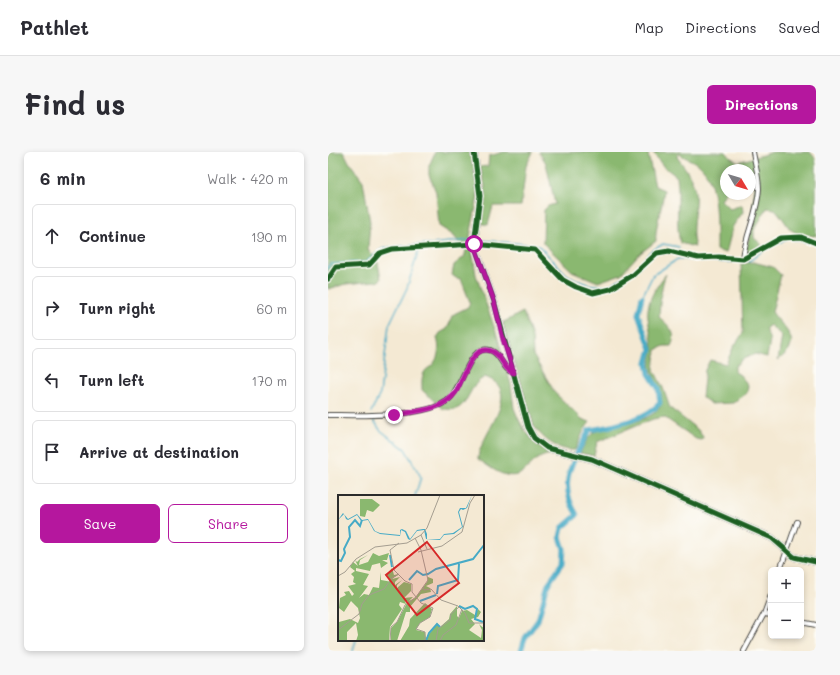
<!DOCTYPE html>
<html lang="en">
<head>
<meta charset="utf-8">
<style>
  :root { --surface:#fff; --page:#f7f7f7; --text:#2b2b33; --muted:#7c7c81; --line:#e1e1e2; --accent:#b5179e }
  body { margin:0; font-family:Mali,sans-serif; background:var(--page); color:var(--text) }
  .controls { position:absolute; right:12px; bottom:12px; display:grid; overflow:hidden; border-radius:6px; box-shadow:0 2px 6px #0003 }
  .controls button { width:36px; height:36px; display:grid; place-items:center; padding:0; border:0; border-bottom:1px solid var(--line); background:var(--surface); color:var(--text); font:20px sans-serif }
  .compass { position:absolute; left:392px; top:12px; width:36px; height:36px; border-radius:50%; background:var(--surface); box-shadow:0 2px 6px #0003; rotate:128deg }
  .stop { position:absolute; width:12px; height:12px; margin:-9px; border:3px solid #b5179e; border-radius:50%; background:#fff }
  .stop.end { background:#b5179e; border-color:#fff; box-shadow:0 1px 4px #0008 }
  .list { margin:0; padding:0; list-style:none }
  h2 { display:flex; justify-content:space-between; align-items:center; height:52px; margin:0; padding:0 16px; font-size:17px }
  h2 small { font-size:13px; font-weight:400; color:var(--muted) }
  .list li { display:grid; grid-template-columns:26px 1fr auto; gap:12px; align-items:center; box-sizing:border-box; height:64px; margin:0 8px 8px; padding:0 8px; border:1px solid var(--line); border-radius:6px }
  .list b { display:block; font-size:15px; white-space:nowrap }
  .list em { font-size:13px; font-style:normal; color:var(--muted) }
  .actions { display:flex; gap:8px; padding:12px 16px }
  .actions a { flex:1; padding:9px 0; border:1px solid var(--accent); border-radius:6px; text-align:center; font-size:14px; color:var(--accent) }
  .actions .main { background:var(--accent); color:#fff }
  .icon { flex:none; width:22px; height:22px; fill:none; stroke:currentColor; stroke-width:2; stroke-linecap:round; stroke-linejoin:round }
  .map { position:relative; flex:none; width:488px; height:499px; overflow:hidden; border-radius:6px }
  header { display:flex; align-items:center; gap:24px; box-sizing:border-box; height:56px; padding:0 20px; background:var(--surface); border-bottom:1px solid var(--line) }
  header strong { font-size:19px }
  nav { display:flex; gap:22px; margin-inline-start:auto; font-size:14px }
  .intro { display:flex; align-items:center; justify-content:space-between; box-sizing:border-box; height:96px; padding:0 24px }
  h1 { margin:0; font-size:28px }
  .button { padding:10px 18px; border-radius:6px; background:var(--accent); color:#fff; font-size:14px; font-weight:700 }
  main { display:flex; gap:24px; padding:0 24px }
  aside { flex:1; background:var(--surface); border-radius:6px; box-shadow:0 2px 6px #0003 }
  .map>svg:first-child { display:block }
</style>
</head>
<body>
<header>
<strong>Pathlet</strong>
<nav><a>Map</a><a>Directions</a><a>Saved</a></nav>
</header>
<div class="intro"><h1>Find us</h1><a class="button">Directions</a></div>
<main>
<aside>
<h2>6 min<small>Walk · 420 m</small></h2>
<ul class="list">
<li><svg class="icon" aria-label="ahead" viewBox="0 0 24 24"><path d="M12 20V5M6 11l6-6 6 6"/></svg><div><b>Continue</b></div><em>190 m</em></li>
<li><svg class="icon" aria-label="right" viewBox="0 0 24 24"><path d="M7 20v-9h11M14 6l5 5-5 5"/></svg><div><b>Turn right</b></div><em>60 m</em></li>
<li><svg class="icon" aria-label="left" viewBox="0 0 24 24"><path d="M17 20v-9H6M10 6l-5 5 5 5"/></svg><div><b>Turn left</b></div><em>170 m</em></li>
<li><svg class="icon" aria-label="arrive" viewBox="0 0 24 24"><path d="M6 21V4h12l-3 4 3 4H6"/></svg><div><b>Arrive at destination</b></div></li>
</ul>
<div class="actions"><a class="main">Save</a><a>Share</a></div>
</aside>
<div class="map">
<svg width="488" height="499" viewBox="0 0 488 499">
  <rect width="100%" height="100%" fill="#fdfcf7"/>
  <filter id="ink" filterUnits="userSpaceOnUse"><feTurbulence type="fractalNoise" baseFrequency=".025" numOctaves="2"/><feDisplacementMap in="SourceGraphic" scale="8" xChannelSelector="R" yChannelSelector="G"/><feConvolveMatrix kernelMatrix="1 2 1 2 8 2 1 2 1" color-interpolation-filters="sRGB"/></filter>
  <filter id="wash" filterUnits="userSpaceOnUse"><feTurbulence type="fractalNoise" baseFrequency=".012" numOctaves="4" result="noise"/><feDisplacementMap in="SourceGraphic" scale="16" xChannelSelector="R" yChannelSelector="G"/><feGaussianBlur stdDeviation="0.9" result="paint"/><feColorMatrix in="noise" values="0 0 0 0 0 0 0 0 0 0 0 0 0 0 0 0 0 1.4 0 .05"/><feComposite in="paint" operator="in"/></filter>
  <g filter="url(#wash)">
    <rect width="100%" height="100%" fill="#f4e9d3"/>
    <path fill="#8ab86f" stroke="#5a724d" d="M0,0H16L21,10L35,29L42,70L40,97L50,111L53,127L49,130L47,129L18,132L0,137Z
      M107,0H146L150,45L142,84L148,123L170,186L183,233L186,256L190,266L196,277L206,289L217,298L226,301C206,306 209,308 195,320C180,331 162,315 150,307C151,283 198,239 157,225C141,232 141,253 128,257C124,258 119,257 115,257L94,238C94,231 93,225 97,219C99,216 102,216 104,213C111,207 112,194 109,186L112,181L119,177L126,162L140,155L142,150L133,127L128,126L124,123L126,113L136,105L138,99L125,83L111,74L108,40L101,23V14Z
      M176,0H205L198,14L193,54H165L160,73L152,71L157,34L152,15L160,14L161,4Z
      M211,0H321L320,2L327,34L336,38C335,52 326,79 328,89L310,103L293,122L270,130L244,119L215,91L216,58L220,54L227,52L218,11Z
      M325,0H398L403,6L410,10L445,0H482L487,6L488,13V84C457,82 465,77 447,57L439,56L426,78V86L434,93L417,102L421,86L428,27L422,25V18H398V40L393,48L402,57L414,53L415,60L405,74L398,101L388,98C388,77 390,31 374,16C368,9 358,7 350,1L349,5C354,12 361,20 364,29C373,49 360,74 367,95L352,91C347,69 352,47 349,25L334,13Z
      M425,110L445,115L453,123L444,160C457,179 477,189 450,208L454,184L442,173L437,177L442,188L439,205L427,202L415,207L407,214V220L412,223L420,233L419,241L405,251L383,252L374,245L377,218L382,208L398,212L405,196L415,181L413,112Z
      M338,122C333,133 332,152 331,165C341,174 350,181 343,194H336L328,198L326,218L335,236L342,256L370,278L375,285L374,288L368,287L336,265L325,267L269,290L266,304L252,301C256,293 260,283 268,279C283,273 329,271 333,251C336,239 326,229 323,217C321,210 325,203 325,196C324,186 321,176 320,166C318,149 328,135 338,122Z
      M195,160L204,185L205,203L227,241L254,267L262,270L256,278L247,298C230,299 215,287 206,274L174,171Z"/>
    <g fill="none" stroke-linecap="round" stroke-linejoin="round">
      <path stroke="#46aac6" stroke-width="1.5" d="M464,87L480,90
        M149,88L210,93L239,123L259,132L279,135L310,116L322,100L335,92L351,95
        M447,92L458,88
        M67,95L145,88
        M0,117L2,112L38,110L54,97L63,95
        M314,145L325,123L350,107L398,110L423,108L438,96
        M43,260L52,242L61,173L79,136L91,97
        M44,265L52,278L77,297L93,325L87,344
        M25,499L28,488"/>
      <path stroke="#46aac6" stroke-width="5" d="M193,499L197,486L210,468L220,432L235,411L236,397L232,385L234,376L249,363C228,329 246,309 261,278C283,275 317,268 332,251L330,236L321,222L319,211L323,197L310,162L314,145"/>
    </g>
  </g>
  <g filter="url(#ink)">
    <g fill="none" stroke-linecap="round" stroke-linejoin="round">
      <defs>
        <path id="street" d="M415,107C417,83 430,61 431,37C431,25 427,12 425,0
          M0,127L8,115L41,113L52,101L64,97L146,92L207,98L235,128L248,135L265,141L282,137L305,123L329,101L341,99L370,106L391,105L415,107L453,86L473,85L488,91
          M0,263C28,263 99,266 120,248C132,238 141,201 154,198C173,194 172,218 186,221
          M452,418L469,370
          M436,462L443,463
          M473,470L488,473
          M416,499L436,462L443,443"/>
        <path id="secondary" d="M146,0L152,44L146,92L166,149L200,275L206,286L219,296L264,307L444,386L466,405L488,410"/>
      </defs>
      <use href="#street" stroke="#494844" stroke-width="6"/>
      <use href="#secondary" stroke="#494844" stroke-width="8"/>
      <use href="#street" stroke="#fff" stroke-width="4"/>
      <use href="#secondary" stroke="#fde5c5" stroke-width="5.5"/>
      <defs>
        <path id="cycleway" d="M146,0L152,44L146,92L166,149L200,275L206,286L219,296L264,307L444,386L466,405L488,410
          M0,127L8,115L41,113L52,101L64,97L146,92L207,98L235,128L248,135L265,141L282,137L305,123L329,101L341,99L370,106L391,105L415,107L453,86L473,85L488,91"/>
      </defs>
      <use href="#cycleway" stroke="#fdfcf7" stroke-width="8"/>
      <use href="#cycleway" stroke="#1b5e20" stroke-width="5"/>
    </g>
  </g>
  <g fill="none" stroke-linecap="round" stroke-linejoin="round" filter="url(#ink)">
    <path stroke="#b5179e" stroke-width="5" d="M66,263C87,259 115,259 128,240C135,228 143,196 159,198C174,199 174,218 186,221L175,187L166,149L146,92"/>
  </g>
  <g transform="translate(10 343)">
    <rect width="146" height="146" fill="#f4e9d3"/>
    <path d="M22,4H34L42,10L35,17L29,15L27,22L22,21ZM35,58L41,61L51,58L49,65H44L50,68L43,73L42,68L34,70L32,76L18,73V76L31,79L25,90L30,91L21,103L26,99L31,100L35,92L41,93L43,77V85L54,87L48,80L54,73L56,80L61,79L54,84L62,82L57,87V90L64,85L59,90V93L66,87L73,89V96L66,103L75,102L71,106L77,103L89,87L90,82L95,84V88L88,91L92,93L93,97L83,99L72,112V117H68L59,146H53V133L59,127L70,106H67L68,109L62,107L61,110L64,114L52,132L51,146H18L20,140L18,128L9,137V146H0L1,127L12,124L20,128L22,123L20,113L13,106L6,117L1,113L2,103L8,100L6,97L11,96L14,101L16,99L10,91L18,89L15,87L16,82L13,79L17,76L12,72L15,67L20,71L17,65L19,67L22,64L30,60L22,65L21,70L30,67ZM87,108L94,114L92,122L82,128L78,135L87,137L88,143L99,129L102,132L111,124L112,119L119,111V121L121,123L124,116L129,115L137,120L140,114L143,117L140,122L133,124L137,129L131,135L143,143L144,135L141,129L143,131L146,133V146H62L71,131L72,124Z" fill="#8ab86f"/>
    <path d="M134,0L129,13L125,15L123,14L121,17L125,32L116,39L106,40L102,45L88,44L86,35L79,36L72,45L70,44L67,37L63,35L62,41L42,39L36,36L30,25L23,26L19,20L10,25L8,24L6,19L0,25L5,18L10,24L19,19L24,25L30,24L37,36L42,38L62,40V35L64,34L68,36L72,44L79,35L85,34H87L89,39V44H102L106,39L115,38L124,32L120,17L122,13H128Z" fill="#46aac6"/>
    <path fill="none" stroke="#46aac6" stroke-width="2" d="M52,60L54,72M0,65L3,66L7,58L6,54L12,42L11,32L17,25L22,31L24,25M71,85L79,76L85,80L90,79L98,74L135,64L146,50M99,99L100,91L120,85L121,69M82,106L98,100M121,111L127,114L135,111L139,114L137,124L145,127M88,146L91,138L99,129L102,132"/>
    <path fill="none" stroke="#a49d90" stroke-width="1" d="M83,40L89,54M61,48L52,55L56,75L67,86L74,89V97L83,108L95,113L92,122L82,128L78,134L87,137V146M80,57L104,51L124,37L132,8L137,0M0,81L7,77L18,64L37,52L69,48L83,40L89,33L102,0M85,92L86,95L93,94L103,105L120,111L127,118L131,128H146M0,135L21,119L24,109L31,100L46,94L54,83L61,79M52,146L53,132L59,127L67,110L78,102L90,85L83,55L77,43M98,146L100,134L112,125L113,119L121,112M102,146L105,140L118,130L124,114"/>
    <path fill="#d62828" fill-opacity="0.15" stroke="#d62828" stroke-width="2" d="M89,47L121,88L79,120L48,80Z"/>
    <rect width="146" height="146" fill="none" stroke="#2b2b2b" stroke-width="2"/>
  </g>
</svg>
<div class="controls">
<button>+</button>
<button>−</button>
</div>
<svg class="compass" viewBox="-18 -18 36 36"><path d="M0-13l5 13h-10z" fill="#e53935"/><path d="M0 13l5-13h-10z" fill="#7c7c81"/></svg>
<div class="stop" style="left:146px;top:92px"></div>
<div class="stop end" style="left:66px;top:263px"></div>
</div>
</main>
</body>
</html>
